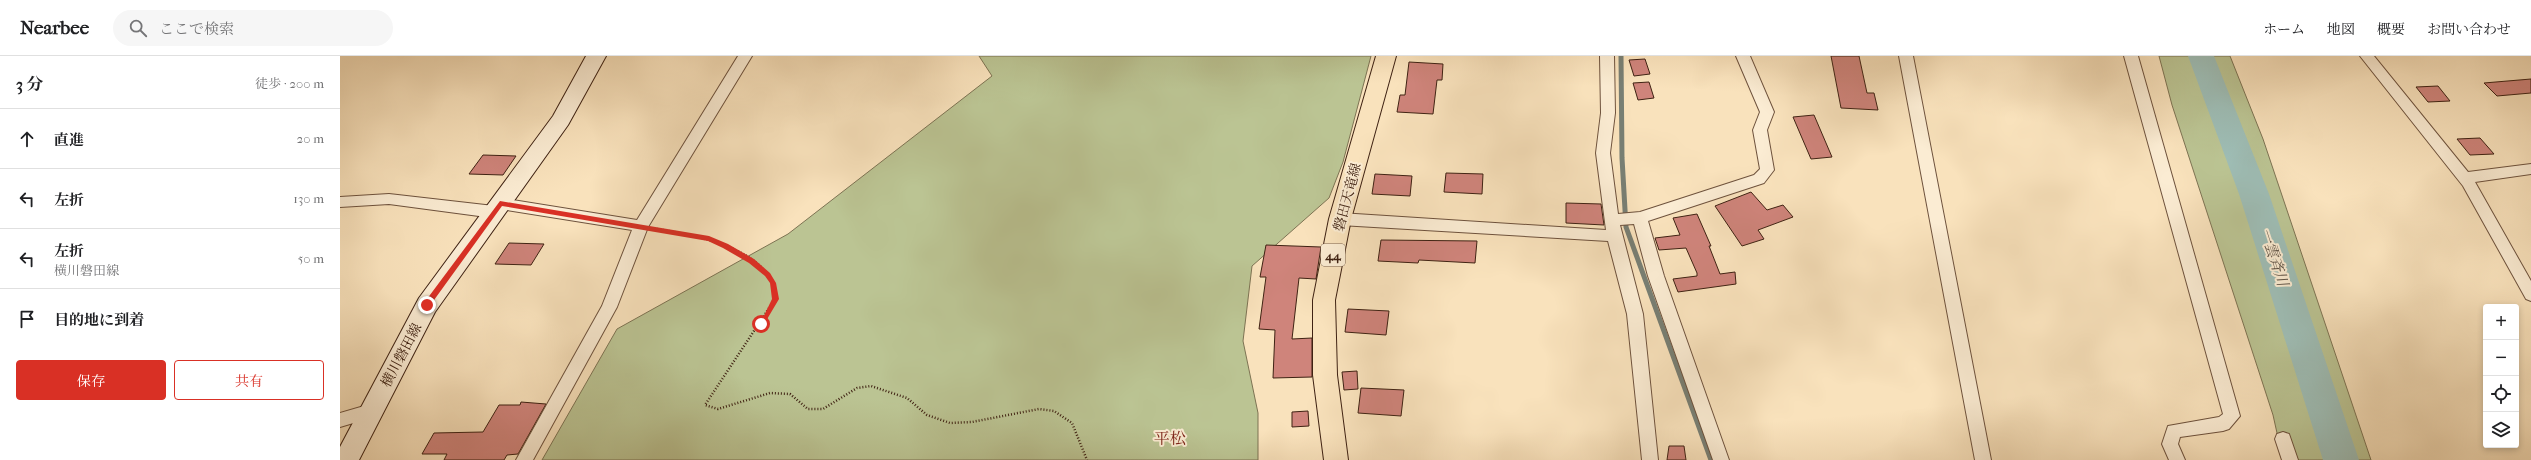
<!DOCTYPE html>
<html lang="ja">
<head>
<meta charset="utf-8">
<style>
  :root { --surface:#fff; --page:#f6f6f6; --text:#202124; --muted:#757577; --line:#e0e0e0; --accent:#d93025 }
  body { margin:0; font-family:"IM FELL French Canon","Noto Serif JP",serif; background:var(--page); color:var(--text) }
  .controls { position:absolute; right:12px; bottom:12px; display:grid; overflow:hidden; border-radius:4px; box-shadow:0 2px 6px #0003 }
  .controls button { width:36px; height:36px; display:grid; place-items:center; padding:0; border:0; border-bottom:1px solid var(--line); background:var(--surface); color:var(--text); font:20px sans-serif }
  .stop { position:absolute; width:12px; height:12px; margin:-9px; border:3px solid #d93025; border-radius:50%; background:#fff }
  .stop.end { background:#d93025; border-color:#fff; box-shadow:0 1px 4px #0008 }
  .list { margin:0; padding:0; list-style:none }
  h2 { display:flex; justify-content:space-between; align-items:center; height:52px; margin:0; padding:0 16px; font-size:17px }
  h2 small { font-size:13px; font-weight:400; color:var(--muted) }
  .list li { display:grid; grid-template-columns:26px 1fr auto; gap:12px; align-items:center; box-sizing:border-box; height:60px; padding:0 16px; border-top:1px solid var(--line) }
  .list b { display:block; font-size:15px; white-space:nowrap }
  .list p { margin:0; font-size:13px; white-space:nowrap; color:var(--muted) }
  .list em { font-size:13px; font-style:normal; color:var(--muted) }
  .actions { display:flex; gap:8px; padding:12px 16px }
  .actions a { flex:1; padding:9px 0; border:1px solid var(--accent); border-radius:4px; text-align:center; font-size:14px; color:var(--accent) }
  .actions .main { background:var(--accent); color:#fff }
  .icon { flex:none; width:22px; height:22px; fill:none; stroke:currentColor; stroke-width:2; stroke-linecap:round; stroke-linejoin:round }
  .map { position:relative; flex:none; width:2191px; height:404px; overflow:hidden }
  header { display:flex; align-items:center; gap:24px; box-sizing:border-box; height:56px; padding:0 20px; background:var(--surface); border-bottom:1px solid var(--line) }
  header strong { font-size:19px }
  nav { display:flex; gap:22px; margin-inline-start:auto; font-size:14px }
  .search { width:280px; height:36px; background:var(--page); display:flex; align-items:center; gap:10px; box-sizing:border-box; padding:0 14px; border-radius:22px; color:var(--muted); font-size:15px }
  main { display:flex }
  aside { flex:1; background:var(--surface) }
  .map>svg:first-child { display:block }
</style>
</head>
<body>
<header>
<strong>Nearbee</strong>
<div class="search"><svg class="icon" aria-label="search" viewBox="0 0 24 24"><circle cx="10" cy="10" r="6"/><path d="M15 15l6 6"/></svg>ここで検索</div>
<nav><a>ホーム</a><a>地図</a><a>概要</a><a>お問い合わせ</a></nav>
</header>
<main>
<aside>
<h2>3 分<small>徒歩 · 200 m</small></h2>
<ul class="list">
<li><svg class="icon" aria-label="ahead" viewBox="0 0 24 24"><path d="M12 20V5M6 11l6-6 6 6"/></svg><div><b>直進</b></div><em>20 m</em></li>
<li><svg class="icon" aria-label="left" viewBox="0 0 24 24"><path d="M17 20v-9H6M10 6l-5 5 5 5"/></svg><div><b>左折</b></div><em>130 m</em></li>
<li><svg class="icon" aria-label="left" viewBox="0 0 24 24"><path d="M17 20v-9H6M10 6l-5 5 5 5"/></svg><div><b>左折</b><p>横川磐田線</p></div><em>50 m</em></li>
<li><svg class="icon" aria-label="arrive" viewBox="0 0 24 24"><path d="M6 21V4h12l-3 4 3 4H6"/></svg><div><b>目的地に到着</b></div></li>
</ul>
<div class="actions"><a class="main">保存</a><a>共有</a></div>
</aside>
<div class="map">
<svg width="2191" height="404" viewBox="0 0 2191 404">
  <rect width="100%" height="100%" fill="#f9e2bc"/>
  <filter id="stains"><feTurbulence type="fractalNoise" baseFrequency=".005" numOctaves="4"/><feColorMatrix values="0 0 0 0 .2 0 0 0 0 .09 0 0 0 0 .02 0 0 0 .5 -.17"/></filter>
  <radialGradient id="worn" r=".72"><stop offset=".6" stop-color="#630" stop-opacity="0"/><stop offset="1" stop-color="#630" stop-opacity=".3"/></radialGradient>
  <path fill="#bbc493" stroke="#7d7353" d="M639,0H1031L1003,106L989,142L912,210L903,285L918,357V404H202L277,273L448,178L652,20Z
    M1819,0H1890L1923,83L2031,404H1943L1933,359L1832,49Z"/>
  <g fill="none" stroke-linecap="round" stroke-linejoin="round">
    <path stroke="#787f74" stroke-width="5" d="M1281,0L1282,102L1286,171L1371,404"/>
    <path fill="#9ebdb5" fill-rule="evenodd" d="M1848,0H1874L1929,138L2019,404H1983L1899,138Z"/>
  </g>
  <path fill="#cf847b" stroke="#3f2213" d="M1491,0H1519L1527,37H1534L1538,54L1501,52Z
    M1305,3L1310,18L1294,20L1289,4Z
    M1069,6L1103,8L1102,24H1097L1093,58L1057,56L1060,39H1065Z
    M2191,23V37L2157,40L2144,27Z
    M1309,26L1314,42L1298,44L1293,27Z
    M2098,30L2110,45L2088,46L2076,31Z
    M1474,59L1492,101L1471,103L1453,61Z
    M2140,82L2154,98L2130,99L2117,83Z
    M143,99L176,100L163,119L129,118Z
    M1106,117L1143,118L1142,138L1104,136Z
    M1035,118L1072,120L1070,140L1032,138Z
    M1411,136L1427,154L1443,149L1453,161L1418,174L1424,183L1402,190L1375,150Z
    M1226,147L1261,148L1264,169L1226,167Z
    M1357,158L1371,190H1369L1380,218L1395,216L1396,228L1338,236L1333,223L1357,220V217L1346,192L1319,194L1315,182L1340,179L1333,162Z
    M1041,184L1137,185L1135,207L1079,204L1078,207L1038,205Z
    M169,187L204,188L191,209L155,208Z
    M926,189L981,191L976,223L959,222L952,283L972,282V321L933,322L935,274L919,273L926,221H920Z
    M1008,253L1049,255L1046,279L1005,276Z
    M1017,315L1018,333L1004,334L1002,316Z
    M1021,332L1064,334L1061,360L1018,357Z
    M181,346L206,348L178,398L167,399L164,404H104L107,398H82L94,377L143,376L159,349H180Z
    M968,355L969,370L952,371V356Z
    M1329,390H1344L1346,404H1327Z"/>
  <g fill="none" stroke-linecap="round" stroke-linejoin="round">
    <defs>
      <path id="street" d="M398,0H412L308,171L277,251L193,404H176L262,250L292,174L160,153L159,160L154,162L49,148L0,151V141L49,138L154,150L155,144L160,142L297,164Z
        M1260,0H1274L1275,57L1270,97L1278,158L1300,156L1414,119L1420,113L1413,74L1420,56L1396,0H1410L1434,56L1427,74L1434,114L1424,127L1308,165L1324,220L1389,404H1373L1308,220L1294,168L1280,169L1303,258L1318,404H1302L1287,258L1268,185L1000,169L995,167L993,163L995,159L1000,157L1266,174L1256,97L1261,57Z
        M1559,0H1573L1651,404H1635Z
        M1784,0H1798L1900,360L1889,373L1883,375L1840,381L1838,388L1845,404H1829L1822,388L1828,370L1879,361L1883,358Z
        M2020,0H2034L2128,116L2191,108V118L2135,126L2191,225V245L2186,243L2123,130Z
        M31,348L37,350L39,355L37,360L0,371V357Z
        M1943,376L1949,378L1958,404H1942L1935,383L1937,378Z"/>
      <path id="secondary" d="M246,0H266L228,69L95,256L19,404H0V391L79,242L213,60Z"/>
      <path id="primary" d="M1036,0H1056L1011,163L995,244L997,319L1008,404H984L973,319V244L989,163Z"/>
    </defs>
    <use href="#street" stroke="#6e523d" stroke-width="2"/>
    <use href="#secondary" stroke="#3f2213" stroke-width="2"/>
    <use href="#primary" stroke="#3f2213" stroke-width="2"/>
    <path stroke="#3f2213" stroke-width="2.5" stroke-dasharray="1 2" stroke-linecap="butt" d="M317,173C354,179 435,193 435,243L365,349L378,353L430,337L450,338L468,353H483L517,332L531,330L567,342L587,359L610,367L632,366L699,353L714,355L732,367L747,404"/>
    <use href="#street" fill="#fbecd3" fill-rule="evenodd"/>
    <use href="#secondary" fill="#fbecd3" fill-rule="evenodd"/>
    <use href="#primary" fill="#f9e2bc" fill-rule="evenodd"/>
  </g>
  <path fill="#d93025" d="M160,145L369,180L388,188L414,203L430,217L436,227L439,243L423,270H419L432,243L430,227L425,220L409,207L383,192L368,185L162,150L89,251H84V247Z"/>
  <g text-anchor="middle" stroke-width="4" stroke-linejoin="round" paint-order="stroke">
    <rect fill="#fbecd3" stroke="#775f4d" stroke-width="1" x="981" y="188" width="24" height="22" rx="3"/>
    <g font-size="13" font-weight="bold" fill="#3f2213">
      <text x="993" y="204">44</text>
    </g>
    <g font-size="14" fill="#3f2213" stroke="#fbecd3">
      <text transform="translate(1007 141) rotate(-75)" y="5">磐田天竜線</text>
      <text transform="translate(61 299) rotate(-62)" y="5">横川磐田線</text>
    </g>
    <g font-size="15" font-style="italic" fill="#5c5044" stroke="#fbecd3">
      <text transform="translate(1934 201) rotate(72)" y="5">一雲斉川</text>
    </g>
    <g font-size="16" fill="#7a1f14" stroke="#fbecd3">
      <text x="830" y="388">平松</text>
    </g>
  </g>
  <rect width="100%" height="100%" filter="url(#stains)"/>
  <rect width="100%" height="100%" fill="url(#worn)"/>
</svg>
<div class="controls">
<button>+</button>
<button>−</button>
<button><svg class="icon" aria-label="locate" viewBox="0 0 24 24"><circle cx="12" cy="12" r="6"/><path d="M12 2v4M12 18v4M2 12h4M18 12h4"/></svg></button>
<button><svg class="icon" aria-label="layers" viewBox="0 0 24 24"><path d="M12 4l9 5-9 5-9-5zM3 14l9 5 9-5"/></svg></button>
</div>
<div class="stop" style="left:421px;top:268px"></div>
<div class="stop end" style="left:87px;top:249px"></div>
</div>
</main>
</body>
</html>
